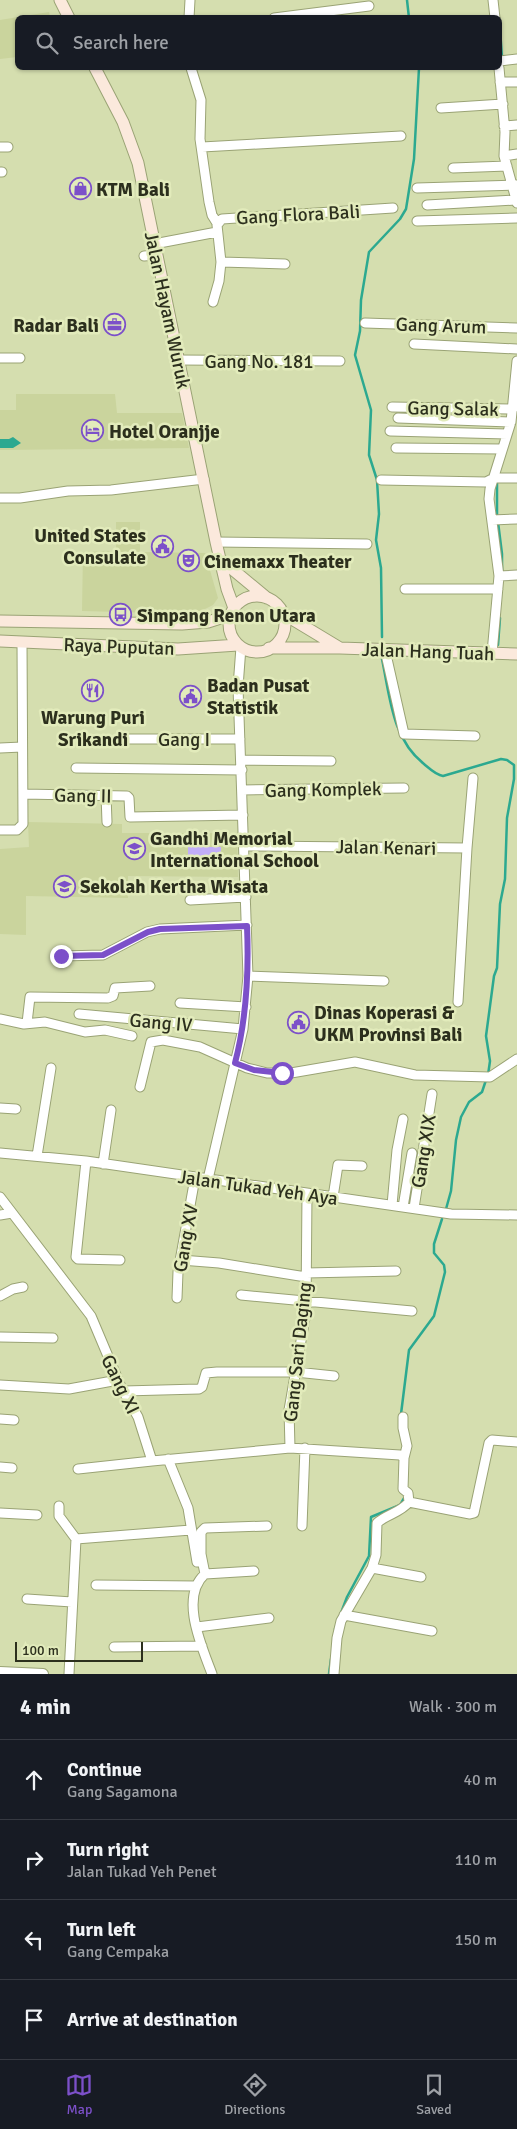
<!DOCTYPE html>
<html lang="en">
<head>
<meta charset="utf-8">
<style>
  :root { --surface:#171b24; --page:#242831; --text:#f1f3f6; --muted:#9ea1a6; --line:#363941; --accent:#7c50c9 }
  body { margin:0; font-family:Signika,sans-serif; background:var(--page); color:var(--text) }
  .scale { position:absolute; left:15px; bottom:12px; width:128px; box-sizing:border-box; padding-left:5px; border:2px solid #2c2f1d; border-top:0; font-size:14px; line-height:18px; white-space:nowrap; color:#2c2f1d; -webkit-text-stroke:4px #e2ebbb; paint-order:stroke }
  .stop { position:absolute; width:15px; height:15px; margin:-11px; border:4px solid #7c50c9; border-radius:50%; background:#fff }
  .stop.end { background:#7c50c9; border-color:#fff; box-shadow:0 1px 5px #0008 }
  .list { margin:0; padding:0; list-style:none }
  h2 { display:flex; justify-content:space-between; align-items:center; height:65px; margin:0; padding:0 20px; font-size:21px }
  h2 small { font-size:16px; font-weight:400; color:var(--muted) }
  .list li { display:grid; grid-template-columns:32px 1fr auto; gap:15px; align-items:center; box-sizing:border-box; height:80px; padding:0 20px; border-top:1px solid var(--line) }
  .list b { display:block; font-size:19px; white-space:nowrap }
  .list p { margin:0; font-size:16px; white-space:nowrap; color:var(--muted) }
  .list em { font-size:16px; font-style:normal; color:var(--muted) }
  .icon { flex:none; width:28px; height:28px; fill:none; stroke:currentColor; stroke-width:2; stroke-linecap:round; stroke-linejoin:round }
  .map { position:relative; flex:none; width:517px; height:1674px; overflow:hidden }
  .search { position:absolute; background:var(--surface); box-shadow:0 1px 4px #0004; left:15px; right:15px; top:15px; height:55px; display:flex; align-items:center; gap:12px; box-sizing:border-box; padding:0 18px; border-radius:8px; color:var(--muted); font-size:19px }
  .sheet { height:385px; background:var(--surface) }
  nav { display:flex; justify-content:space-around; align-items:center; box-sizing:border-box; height:70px; border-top:1px solid var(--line); background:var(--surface); font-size:14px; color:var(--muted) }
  nav a { display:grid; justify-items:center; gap:2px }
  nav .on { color:var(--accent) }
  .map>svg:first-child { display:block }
</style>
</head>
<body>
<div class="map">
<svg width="517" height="1674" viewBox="0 0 517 1674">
  <rect width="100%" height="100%" fill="#d5deaf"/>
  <path fill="#cad49d" d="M49,12L50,17L18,18L17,57L0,59V20Z
    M16,394H115L117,413H182L189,448L0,450V410H16Z
    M116,522H140V552L205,553L218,598L213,605L195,614L82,611L83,552L116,551Z
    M28,822L122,824V833H237L238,877L128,876V898L26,896V935L0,934V849L29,847Z"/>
  <path fill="#c1adf8" d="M188,847H221V865H188Z"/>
  <path fill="#2ca990" d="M13,437L21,443L13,448H0V439H9Z"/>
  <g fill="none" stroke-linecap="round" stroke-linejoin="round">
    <path stroke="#2ca990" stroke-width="2.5" d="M407,0L409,18
      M500,29L502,57
      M497,481V515
      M498,522L502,554V570
      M382,637L381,568L376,540L379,514L377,480L369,455L371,410L355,355L360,331L361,300L369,252L400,219L406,209L414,159L419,68
      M498,645L500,618
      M382,659C390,697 392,739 424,764C430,769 436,775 443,776L501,759L507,760L514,765V779L507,818L505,879L500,904L497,968L494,976L486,1036L490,1061L488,1075
      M446,1209L451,1191L456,1140L461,1117L469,1102L482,1092L486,1080
      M401,1414L409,1350L434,1316L445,1272L444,1265L434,1253V1244L442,1219
      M335,1629L347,1597L369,1556L371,1517L400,1505L404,1498
      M329,1674L331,1659"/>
    <defs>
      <path id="minor" d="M493,0L495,18
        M189,18L190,0
        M274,18L369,6
        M500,61L517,59
        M191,68L201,100L200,139L209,202L212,215L217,223
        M499,68L505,132L504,156L517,203
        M500,82H517
        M441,108L503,104
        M504,126L517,125
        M0,147H8
        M202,147L401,136
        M504,156L517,154
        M453,168L507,166
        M0,172H2
        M417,188L516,185
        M427,205L516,200
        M417,221L517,218
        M154,244L217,232
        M144,256L155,255
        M221,262L285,264
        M213,302L219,281L221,262L217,225L222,219L393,208
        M365,323L517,328
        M414,344L517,349
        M0,358H20
        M178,360L340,361
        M392,407L513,409
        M398,418L511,422
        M390,431L507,434
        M396,448L502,449
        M381,480L486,482L494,478H517
        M0,498H20L68,491L111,490L204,479
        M492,520L517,519
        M216,542L367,544
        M499,576L517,575
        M405,589H498
        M385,650L404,734L475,736
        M492,653L499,576L489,499L490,489L511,422L517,361
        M127,739H240
        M0,748L22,747
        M241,760L331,761
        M76,768L242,770
        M242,790L404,788
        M23,794L127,796L129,798L130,817L243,815
        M106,795L107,822
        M0,830H17L23,824L22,642
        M244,846L467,848
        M190,900L246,897
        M61,956L103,955L147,932L160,929L247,925
        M248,976L384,981
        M458,1002L467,848L473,778
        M180,1003L246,1007
        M79,1014L243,1029
        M0,1019L24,1024L45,1022L85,1032L105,1030L132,1036
        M27,1023L30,997L108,998L113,996L115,988L150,986
        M140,1087L151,1042L163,1040L200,1047L247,1068L267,1073H291L355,1062L415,1075L490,1077L517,1059
        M0,1108L16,1109
        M0,1153L86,1161L451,1214L517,1215
        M37,1156L51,1068
        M86,1161L76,1257L78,1259L120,1260
        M103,1164L111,1110
        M208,1179L243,1029L248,976L238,687L241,647
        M0,1197L91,1316L121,1387L138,1417L152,1461L290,1448L400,1455L404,1458
        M333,1197L338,1165L362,1166
        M392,1205L397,1150L403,1119
        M403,1207L412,1153
        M414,1208L432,1094
        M0,1215L12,1213
        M181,1260L219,1263L306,1277
        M306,1273L396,1271
        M241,1295L412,1311
        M0,1296L13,1289L23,1287
        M177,1298L178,1272L195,1178
        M0,1337L53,1338
        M0,1385L69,1389L118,1380
        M124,1391L199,1389L202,1387L206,1373L217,1372H296L334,1376
        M0,1419L14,1420
        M290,1448L289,1410L306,1312L307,1193
        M168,1459L188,1508L197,1562
        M0,1467L12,1468
        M78,1469L152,1461
        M409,1502L470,1514L474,1513L489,1443L492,1440L517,1442
        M59,1506V1516L76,1539L69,1674
        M0,1513L37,1515
        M302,1526L305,1448
        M76,1539L191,1530
        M372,1568L421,1577
        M205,1574L254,1571
        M96,1585L196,1586
        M27,1599L72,1602
        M344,1615L432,1631
        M197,1627L269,1618
        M114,1647L202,1646
        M212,1674C202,1647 179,1597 205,1574L201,1554V1532L205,1528L267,1526
        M334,1674L337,1638L341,1621L372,1568L376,1555L377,1523C387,1514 400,1513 409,1502L408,1493L403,1489L404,1458L407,1446L403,1428V1417"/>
      <path id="tertiary" d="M0,1672L43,1674"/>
      <path id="secondary" d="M60,0L69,18
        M95,68L123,122L138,163L216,542L227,589L234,608
        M220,559L267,598
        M229 624a28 28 0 1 1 56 0a28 28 0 1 1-56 0Z
        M282,613L340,648
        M0,621L182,624L208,622L230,615
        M0,641L178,649L238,645
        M269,648H340L517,654"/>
    </defs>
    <use href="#minor" stroke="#9aa375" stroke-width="11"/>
    <use href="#tertiary" stroke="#9aa375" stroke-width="12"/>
    <use href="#secondary" stroke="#9aa375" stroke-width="13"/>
    <use href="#minor" stroke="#fff" stroke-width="9"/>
    <use href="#tertiary" stroke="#fff" stroke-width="10"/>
    <use href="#secondary" stroke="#fbe9dc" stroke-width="11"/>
  </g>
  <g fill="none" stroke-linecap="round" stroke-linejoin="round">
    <path stroke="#7c50c9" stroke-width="6" d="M61,956L103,955L148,932L160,929L247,926C249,973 247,1017 235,1063L254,1070L282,1073"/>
  </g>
  <defs>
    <symbol id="shop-ring" viewBox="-11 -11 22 22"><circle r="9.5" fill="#e2ebbb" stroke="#7c50c9" stroke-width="1.5"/><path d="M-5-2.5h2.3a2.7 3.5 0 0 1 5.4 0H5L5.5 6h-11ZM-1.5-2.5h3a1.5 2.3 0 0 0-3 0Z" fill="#7c50c9"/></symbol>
    <symbol id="office-ring" viewBox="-11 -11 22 22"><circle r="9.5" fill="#e2ebbb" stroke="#7c50c9" stroke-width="1.5"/><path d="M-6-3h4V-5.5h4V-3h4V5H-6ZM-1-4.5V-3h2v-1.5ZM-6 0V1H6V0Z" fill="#7c50c9"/></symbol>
    <symbol id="hotel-ring" viewBox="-11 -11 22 22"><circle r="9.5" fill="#e2ebbb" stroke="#7c50c9" stroke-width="1.5"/><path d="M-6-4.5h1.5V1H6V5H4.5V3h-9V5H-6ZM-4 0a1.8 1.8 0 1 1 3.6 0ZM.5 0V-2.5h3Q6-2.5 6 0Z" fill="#7c50c9"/></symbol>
    <symbol id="civic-ring" viewBox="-11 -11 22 22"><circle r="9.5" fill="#e2ebbb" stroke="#7c50c9" stroke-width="1.5"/><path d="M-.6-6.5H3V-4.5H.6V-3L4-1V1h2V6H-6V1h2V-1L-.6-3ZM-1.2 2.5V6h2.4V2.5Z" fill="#7c50c9"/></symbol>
    <symbol id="theatre-ring" viewBox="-11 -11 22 22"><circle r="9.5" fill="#e2ebbb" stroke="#7c50c9" stroke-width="1.5"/><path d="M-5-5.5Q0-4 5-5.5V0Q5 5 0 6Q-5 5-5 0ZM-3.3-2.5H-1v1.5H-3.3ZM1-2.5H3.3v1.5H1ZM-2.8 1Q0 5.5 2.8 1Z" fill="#7c50c9"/></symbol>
    <symbol id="bus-ring" viewBox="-11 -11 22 22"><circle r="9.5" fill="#e2ebbb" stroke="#7c50c9" stroke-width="1.5"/><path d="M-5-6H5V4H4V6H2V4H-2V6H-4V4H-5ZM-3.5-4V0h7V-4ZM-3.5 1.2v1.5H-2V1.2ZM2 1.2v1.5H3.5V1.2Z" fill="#7c50c9"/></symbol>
    <symbol id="restaurant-ring" viewBox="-11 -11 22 22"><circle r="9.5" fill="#e2ebbb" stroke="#7c50c9" stroke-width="1.5"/><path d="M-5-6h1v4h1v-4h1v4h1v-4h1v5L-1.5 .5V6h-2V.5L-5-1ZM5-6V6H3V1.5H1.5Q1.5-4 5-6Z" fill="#7c50c9"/></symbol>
    <symbol id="school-ring" viewBox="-11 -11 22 22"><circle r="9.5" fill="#e2ebbb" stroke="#7c50c9" stroke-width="1.5"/><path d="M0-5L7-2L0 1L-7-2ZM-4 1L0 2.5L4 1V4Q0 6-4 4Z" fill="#7c50c9"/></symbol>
  </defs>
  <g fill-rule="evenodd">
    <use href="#shop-ring" x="68" y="176" width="25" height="25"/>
    <use href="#office-ring" x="102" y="312" width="25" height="25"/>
    <use href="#hotel-ring" x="80" y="418" width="25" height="25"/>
    <use href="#civic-ring" x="150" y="534" width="25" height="25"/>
    <use href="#theatre-ring" x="176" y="548" width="25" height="25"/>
    <use href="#bus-ring" x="108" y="602" width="25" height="25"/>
    <use href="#restaurant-ring" x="80" y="678" width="25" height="25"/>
    <use href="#civic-ring" x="178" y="684" width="25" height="25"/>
    <use href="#school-ring" x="122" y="836" width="25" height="25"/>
    <use href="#school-ring" x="52" y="874" width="25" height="25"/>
    <use href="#civic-ring" x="286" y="1010" width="25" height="25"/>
  </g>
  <g text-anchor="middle" stroke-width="5" stroke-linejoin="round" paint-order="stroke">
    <g font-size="19" font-weight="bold" fill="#2c2f1d" stroke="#e2ebbb" text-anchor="start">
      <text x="96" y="196">KTM Bali</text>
      <text x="99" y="332" text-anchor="end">Radar Bali</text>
      <text x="109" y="438">Hotel Oranjje</text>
      <text x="146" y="542" text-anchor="end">United States<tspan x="146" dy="22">Consulate</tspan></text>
      <text x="204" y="568">Cinemaxx Theater</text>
      <text x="137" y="622">Simpang Renon Utara</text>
      <text x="207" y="692">Badan Pusat<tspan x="207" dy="22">Statistik</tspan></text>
      <text x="93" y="724" text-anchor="middle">Warung Puri<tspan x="93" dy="22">Srikandi</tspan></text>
      <text x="150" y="845">Gandhi Memorial<tspan x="150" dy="22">International School</tspan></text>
      <text x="80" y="893">Sekolah Kertha Wisata</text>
      <text x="314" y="1019">Dinas Koperasi &amp;<tspan x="314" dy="22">UKM Provinsi Bali</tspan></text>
    </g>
    <g font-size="19" fill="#2c2f1d" stroke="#e2ebbb">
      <text transform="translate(298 214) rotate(-3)" y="7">Gang Flora Bali</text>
      <text transform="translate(168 310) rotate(78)" y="7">Jalan Hayam Wuruk</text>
      <text transform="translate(441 325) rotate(2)" y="7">Gang Arum</text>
      <text x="259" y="368">Gang No. 181</text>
      <text transform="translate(453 408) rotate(1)" y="7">Gang Salak</text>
      <text transform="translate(119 646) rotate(2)" y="7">Raya Puputan</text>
      <text transform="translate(428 651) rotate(2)" y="7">Jalan Hang Tuah</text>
      <text x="184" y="746">Gang I</text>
      <text transform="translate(323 789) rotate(-1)" y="7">Gang Komplek</text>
      <text transform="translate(83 795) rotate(1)" y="7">Gang II</text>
      <text transform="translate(386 847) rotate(1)" y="7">Jalan Kenari</text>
      <text transform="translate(161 1022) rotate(5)" y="7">Gang IV</text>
      <text transform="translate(423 1151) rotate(-81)" y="7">Gang XIX</text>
      <text transform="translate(258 1187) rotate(8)" y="7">Jalan Tukad Yeh Aya</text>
      <text transform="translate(185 1238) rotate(-80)" y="7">Gang XV</text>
      <text transform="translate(297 1352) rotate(-84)" y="7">Gang Sari Daging</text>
      <text transform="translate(121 1384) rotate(64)" y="7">Gang XI</text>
    </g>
  </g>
</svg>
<div class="scale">100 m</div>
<div class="stop" style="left:282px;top:1073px"></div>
<div class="stop end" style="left:61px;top:956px"></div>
<div class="search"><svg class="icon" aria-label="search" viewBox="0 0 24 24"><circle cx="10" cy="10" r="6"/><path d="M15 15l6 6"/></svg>Search here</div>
</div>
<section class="sheet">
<h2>4 min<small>Walk · 300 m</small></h2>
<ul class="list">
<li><svg class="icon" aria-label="ahead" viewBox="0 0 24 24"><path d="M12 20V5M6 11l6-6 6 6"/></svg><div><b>Continue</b><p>Gang Sagamona</p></div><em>40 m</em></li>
<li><svg class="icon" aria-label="right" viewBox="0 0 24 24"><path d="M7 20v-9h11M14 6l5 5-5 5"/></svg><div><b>Turn right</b><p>Jalan Tukad Yeh Penet</p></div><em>110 m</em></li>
<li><svg class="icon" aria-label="left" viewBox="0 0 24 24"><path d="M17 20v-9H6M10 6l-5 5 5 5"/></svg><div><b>Turn left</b><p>Gang Cempaka</p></div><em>150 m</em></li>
<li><svg class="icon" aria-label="arrive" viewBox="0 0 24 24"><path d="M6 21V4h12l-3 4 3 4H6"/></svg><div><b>Arrive at destination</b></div></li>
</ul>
</section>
<nav>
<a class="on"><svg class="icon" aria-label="map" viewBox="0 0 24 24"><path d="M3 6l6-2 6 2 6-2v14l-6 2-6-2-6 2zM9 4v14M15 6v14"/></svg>Map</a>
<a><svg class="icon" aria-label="directions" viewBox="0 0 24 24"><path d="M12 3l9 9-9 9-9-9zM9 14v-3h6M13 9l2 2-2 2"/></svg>Directions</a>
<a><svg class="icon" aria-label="saved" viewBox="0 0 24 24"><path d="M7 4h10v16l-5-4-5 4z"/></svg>Saved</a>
</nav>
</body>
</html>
